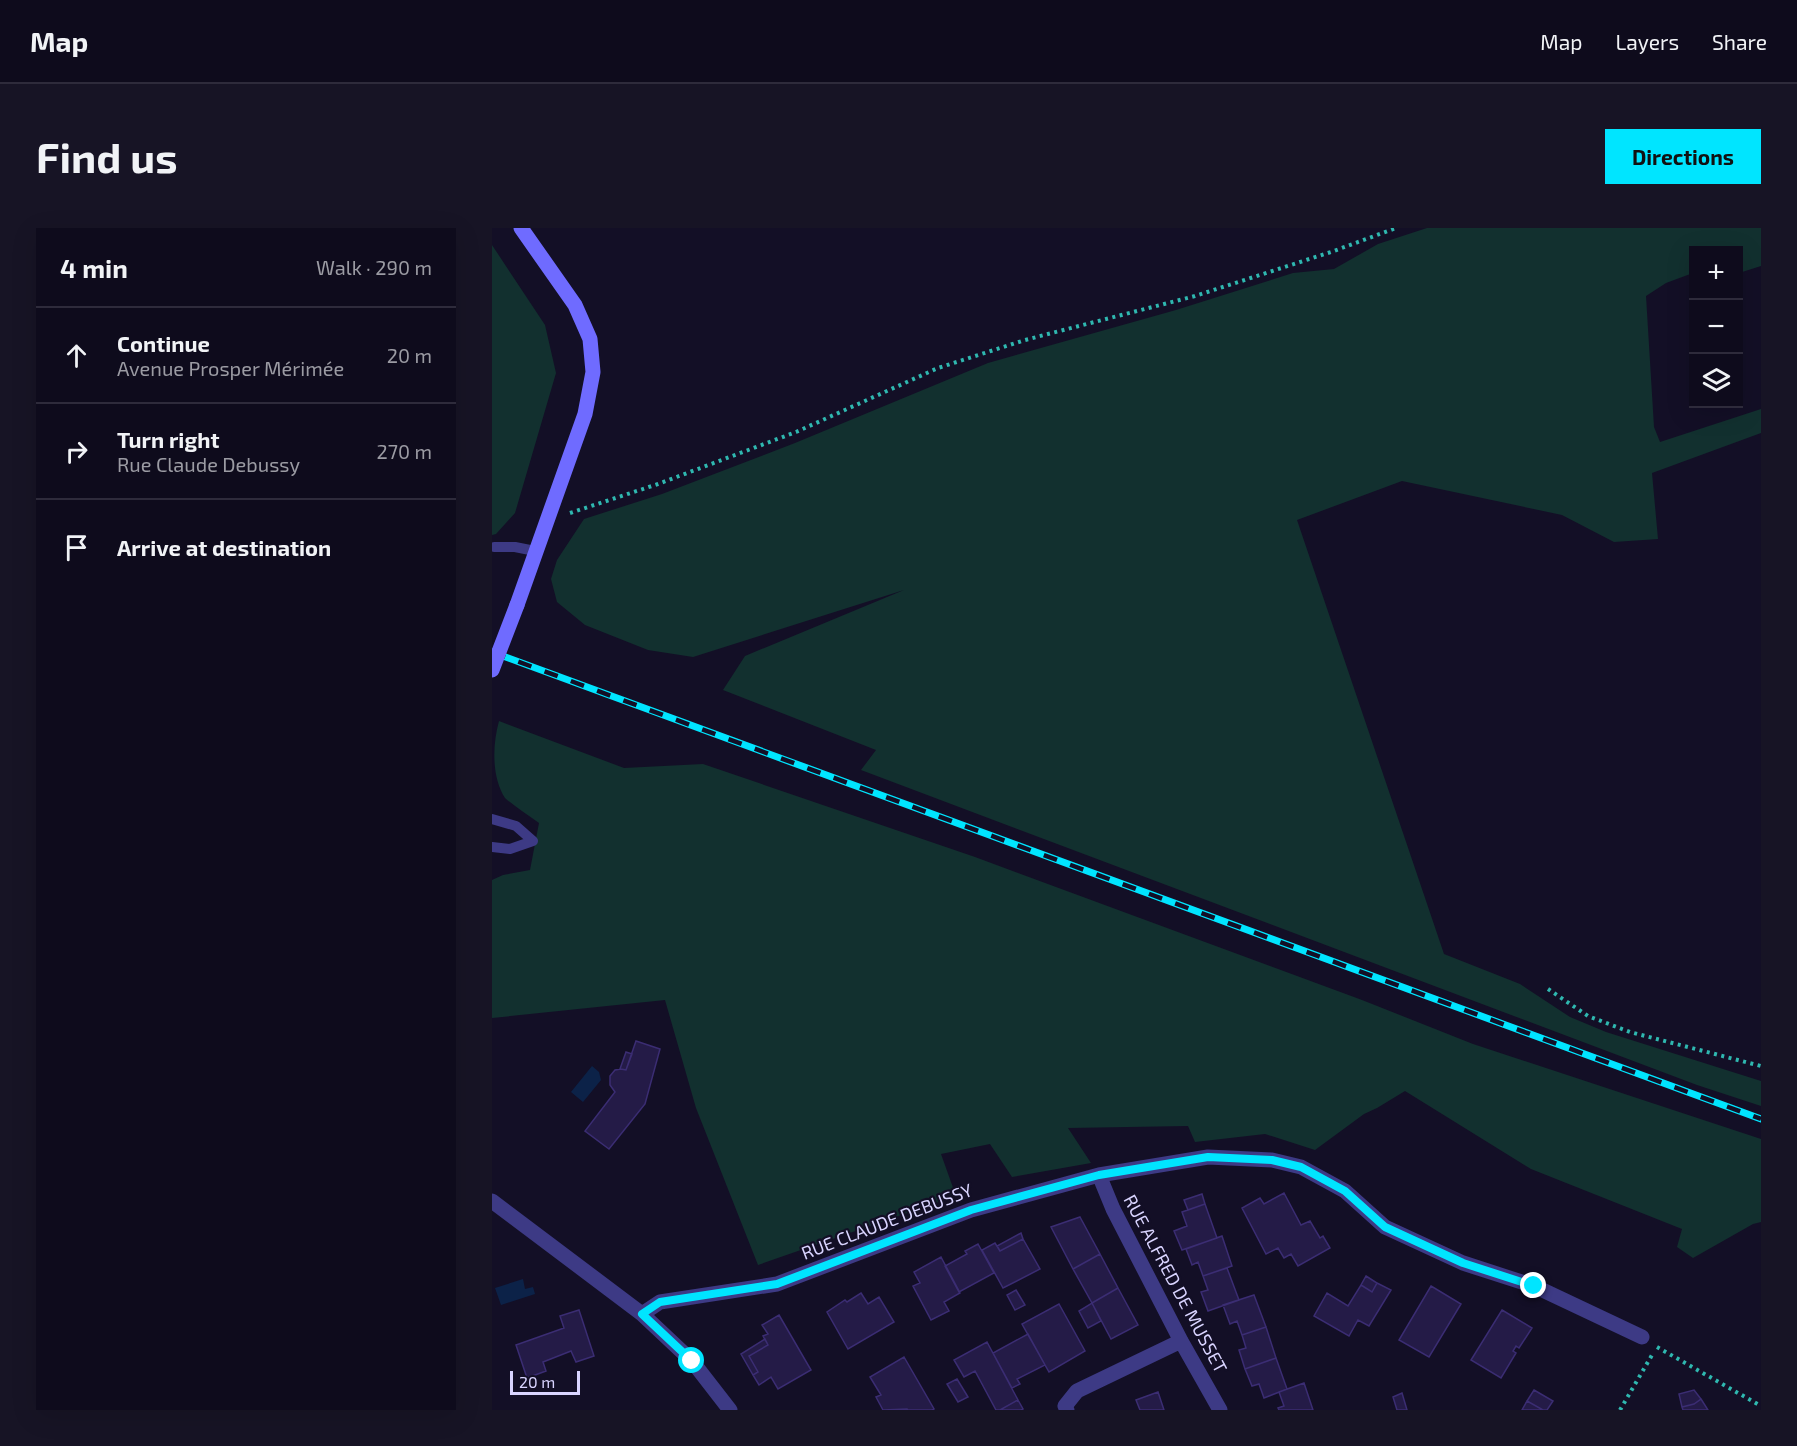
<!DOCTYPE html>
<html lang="en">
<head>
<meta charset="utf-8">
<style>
  :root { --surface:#0e0b1c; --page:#171425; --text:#f1f3f6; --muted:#9b9ba3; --line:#2e2b3b; --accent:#00e5ff }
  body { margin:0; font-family:"Exo 2",sans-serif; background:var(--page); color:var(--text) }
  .controls { position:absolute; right:18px; top:18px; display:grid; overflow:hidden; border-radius:0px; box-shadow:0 6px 24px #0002 }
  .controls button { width:54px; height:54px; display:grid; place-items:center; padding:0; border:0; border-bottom:2px solid var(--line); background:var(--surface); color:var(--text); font:30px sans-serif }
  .scale { position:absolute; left:18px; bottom:15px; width:70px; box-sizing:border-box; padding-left:6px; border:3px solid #d9d4ff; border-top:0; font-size:16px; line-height:21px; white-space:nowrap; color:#d9d4ff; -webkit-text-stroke:4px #130f26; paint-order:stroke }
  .stop { position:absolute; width:18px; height:18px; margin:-14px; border:4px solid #00e5ff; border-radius:50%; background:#fff }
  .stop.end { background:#00e5ff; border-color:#fff; box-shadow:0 2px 6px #0008 }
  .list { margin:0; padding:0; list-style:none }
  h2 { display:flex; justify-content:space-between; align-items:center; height:78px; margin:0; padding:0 24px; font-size:26px }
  h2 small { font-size:20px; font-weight:400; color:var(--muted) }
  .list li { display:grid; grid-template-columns:39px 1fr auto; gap:18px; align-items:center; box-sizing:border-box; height:96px; padding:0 24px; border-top:2px solid var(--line) }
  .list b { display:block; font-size:22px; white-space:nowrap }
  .list p { margin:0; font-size:20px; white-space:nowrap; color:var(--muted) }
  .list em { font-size:20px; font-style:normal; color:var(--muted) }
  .icon { flex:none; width:33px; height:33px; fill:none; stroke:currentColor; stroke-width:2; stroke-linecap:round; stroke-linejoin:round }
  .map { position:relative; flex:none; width:1269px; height:1182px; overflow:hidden; border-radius:0px }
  header { display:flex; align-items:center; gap:36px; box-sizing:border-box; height:84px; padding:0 30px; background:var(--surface); border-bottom:2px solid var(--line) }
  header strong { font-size:28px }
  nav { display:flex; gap:33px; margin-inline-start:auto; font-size:21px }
  .intro { display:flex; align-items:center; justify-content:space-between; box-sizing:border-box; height:144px; padding:0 36px }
  h1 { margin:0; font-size:42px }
  .button { padding:15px 27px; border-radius:0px; background:var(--accent); color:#111; font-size:21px; font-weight:700 }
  main { display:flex; gap:36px; padding:0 36px }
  aside { flex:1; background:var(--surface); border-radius:0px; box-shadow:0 6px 24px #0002 }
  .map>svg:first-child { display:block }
</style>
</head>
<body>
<header>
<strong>Map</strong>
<nav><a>Map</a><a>Layers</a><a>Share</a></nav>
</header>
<div class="intro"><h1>Find us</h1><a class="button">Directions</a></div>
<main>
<aside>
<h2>4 min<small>Walk · 290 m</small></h2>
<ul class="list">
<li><svg class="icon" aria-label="ahead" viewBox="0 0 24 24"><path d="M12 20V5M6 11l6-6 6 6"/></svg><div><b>Continue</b><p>Avenue Prosper Mérimée</p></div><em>20 m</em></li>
<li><svg class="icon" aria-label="right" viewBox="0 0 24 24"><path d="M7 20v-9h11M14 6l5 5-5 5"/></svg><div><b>Turn right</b><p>Rue Claude Debussy</p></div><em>270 m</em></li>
<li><svg class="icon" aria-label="arrive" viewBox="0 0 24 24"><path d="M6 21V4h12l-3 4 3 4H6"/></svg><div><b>Arrive at destination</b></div></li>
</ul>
</aside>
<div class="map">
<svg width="1269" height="1182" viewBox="0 0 1269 1182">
  <rect width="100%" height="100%" fill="#130f26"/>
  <path fill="#12302f" d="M935,0H1269V38L1247,45L1246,22H1202L1201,45L1174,55L1154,68L1162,199L1168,214L1269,181V205L1160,245L1166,311L1122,314L1070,287L910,253L805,292L952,726L1028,756L1078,789L1114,804L1269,853V878L1205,857L369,542L384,522L231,462L253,428L412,362L201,429L156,422L93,397L65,374L59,351L65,332L92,291L170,266L303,215L496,135L684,82L801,45L842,41L886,16Z
    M0,17L53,97L64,145L23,285L4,306L0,307Z
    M7,493L132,540L211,536L483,629L870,772L981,816L1269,911V994L1261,996L1201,1030L1185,1019L1190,1001L1039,941L913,863L885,880L872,886L823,922L773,906L703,914L696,898L576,900L599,935L520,949L498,916L449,926L464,968L266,1037L204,880L173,772L0,790V652L11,647L38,642L47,595C36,587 23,579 13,570C0,550 0,518 7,493Z"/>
  <path fill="#0c2248" d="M100,838L107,844L109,852L91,874L79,864Z
    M31,1051L33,1061L41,1059L43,1066L9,1077L3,1060Z"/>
  <path fill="#241b47" stroke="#3b2d73" stroke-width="1.5" d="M144,813L168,821L153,876L117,921L93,903L123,864L118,857V848L123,842L129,841L134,842Z
    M134,824L140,826L134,842L128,841Z
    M792,965L809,997L818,993L828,1010L831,1008L838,1020L806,1038L799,1026L792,1030L786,1020L774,1026L750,980L768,970L772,976Z
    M710,966L713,976L696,982L692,972Z
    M713,976L725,1010L690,1022L682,1003L695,998L690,984Z
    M588,989L608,1026L581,1041L559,999Z
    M529,1005L531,1011L508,1023L505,1018Z
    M730,1008L740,1038L711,1048L706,1034L700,1037L694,1021Z
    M531,1011L548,1041L511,1060L490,1022L503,1015L508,1023Z
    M486,1016L502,1045L467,1064L453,1038L475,1026L473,1023Z
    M608,1026L626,1060L600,1075L581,1041Z
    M449,1029L468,1065L452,1074L457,1083L439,1092L421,1058L428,1055L422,1044Z
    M735,1040L747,1072L716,1083L709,1064L716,1062L711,1048Z
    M874,1048L885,1055L880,1064L869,1057Z
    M885,1055L899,1062L877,1098L866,1092L857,1108L822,1088L835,1065L856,1078L869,1057L880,1064Z
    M939,1058L969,1076L937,1129L907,1112Z
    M626,1060L646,1097L619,1111L600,1075Z
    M524,1062L533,1077L523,1082L515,1067Z
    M369,1065L376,1076L387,1069L402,1094L356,1121L335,1084L353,1072L355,1074Z
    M762,1067L774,1099L750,1107L745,1093L738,1096L731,1077Z
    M600,1075L609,1093L596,1100L587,1083Z
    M567,1076L593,1123L557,1144L530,1096Z
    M87,1082L102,1128L84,1134L79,1123L51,1134L54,1143L35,1150L24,1117L72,1100L68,1088Z
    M1010,1082L1040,1100L1027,1120L1024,1118L1021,1123L1024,1125L1009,1150L979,1132Z
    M287,1087L319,1142L286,1161L279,1149L267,1157L261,1147L266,1144L257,1128L276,1117L271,1108L276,1106L270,1097Z
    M774,1099L784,1130L753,1141L747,1122L754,1120L750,1107Z
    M536,1106L553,1137L525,1151L528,1156L520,1160L501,1125Z
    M273,1111L276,1117L257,1128L266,1144L261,1147L249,1126Z
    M495,1114L526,1172L508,1182H504L483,1143L472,1149L462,1132Z
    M412,1129L442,1181L440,1182H416L415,1181L391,1182L384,1169L389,1167L378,1149Z
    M784,1130L795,1161L772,1170L767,1156L760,1158L753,1141Z
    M465,1151L476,1169L466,1174L455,1156Z
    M812,1155L821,1182H787L786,1180L792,1178L787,1164Z
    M1042,1162L1061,1173L1055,1182H1051L1035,1173Z
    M1202,1162L1209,1171L1202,1176L1190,1179L1187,1166Z
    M666,1164L672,1182H648L644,1172Z
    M910,1165L915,1182H905L901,1169Z
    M1209,1171L1216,1182H1191L1190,1179L1202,1176Z
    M526,1172L531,1181L529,1182H508Z
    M1035,1173L1051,1182H1030Z"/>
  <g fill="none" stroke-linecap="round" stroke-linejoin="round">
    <path stroke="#2fb8b0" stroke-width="4" stroke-dasharray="3 4.5" stroke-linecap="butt" d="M78,285L166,256L304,204L446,140L533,112L703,68L839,24L904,0
      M1056,761L1096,788L1138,804L1269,838
      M1165,1119L1269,1178
      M1128,1182L1160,1127"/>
    <path stroke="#3d3a85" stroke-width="10" d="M2,319H23L43,323
      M0,591L24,598L41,613
      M0,619L18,621L41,613"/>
    <path stroke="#3d3a85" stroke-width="15" d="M607,947L621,981L689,1113L728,1182
      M0,973L150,1086L200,1133L238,1182
      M150,1086L168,1074L285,1056L479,982L607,947L716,929L780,932L809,939L853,963L893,999L971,1035L1042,1058L1150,1109
      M575,1182L573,1178L585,1163L689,1113"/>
    <path stroke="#6f6bff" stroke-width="15" d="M25,377L93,186L101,144L98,111L83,77L29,0"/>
    <defs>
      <path id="rail" d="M0,424L1269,891"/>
    </defs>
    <use href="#rail" stroke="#00e5ff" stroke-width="7"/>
    <use href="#rail" stroke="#130f26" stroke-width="4.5" stroke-dasharray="14" stroke-linecap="butt"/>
    <path stroke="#6f6bff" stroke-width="15" d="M0,442L25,377"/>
  </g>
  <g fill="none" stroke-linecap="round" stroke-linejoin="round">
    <path stroke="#00e5ff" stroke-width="8" d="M200,1133L150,1086L168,1074L285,1056L479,982L607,947L716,929L780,932L809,939L853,963L893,999L971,1035L1042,1058"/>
  </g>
  <g text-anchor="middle" stroke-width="4.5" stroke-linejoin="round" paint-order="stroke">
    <g font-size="18" fill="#d9d4ff" stroke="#130f26">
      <text transform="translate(395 994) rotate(-21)" y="6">RUE CLAUDE DEBUSSY</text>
      <text transform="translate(683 1056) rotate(62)" y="6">RUE ALFRED DE MUSSET</text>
    </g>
  </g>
</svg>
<div class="controls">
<button>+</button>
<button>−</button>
<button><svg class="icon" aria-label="layers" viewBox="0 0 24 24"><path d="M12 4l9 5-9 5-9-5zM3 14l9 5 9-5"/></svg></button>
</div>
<div class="scale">20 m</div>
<div class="stop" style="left:200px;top:1133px"></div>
<div class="stop end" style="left:1042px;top:1058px"></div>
</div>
</main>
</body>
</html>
